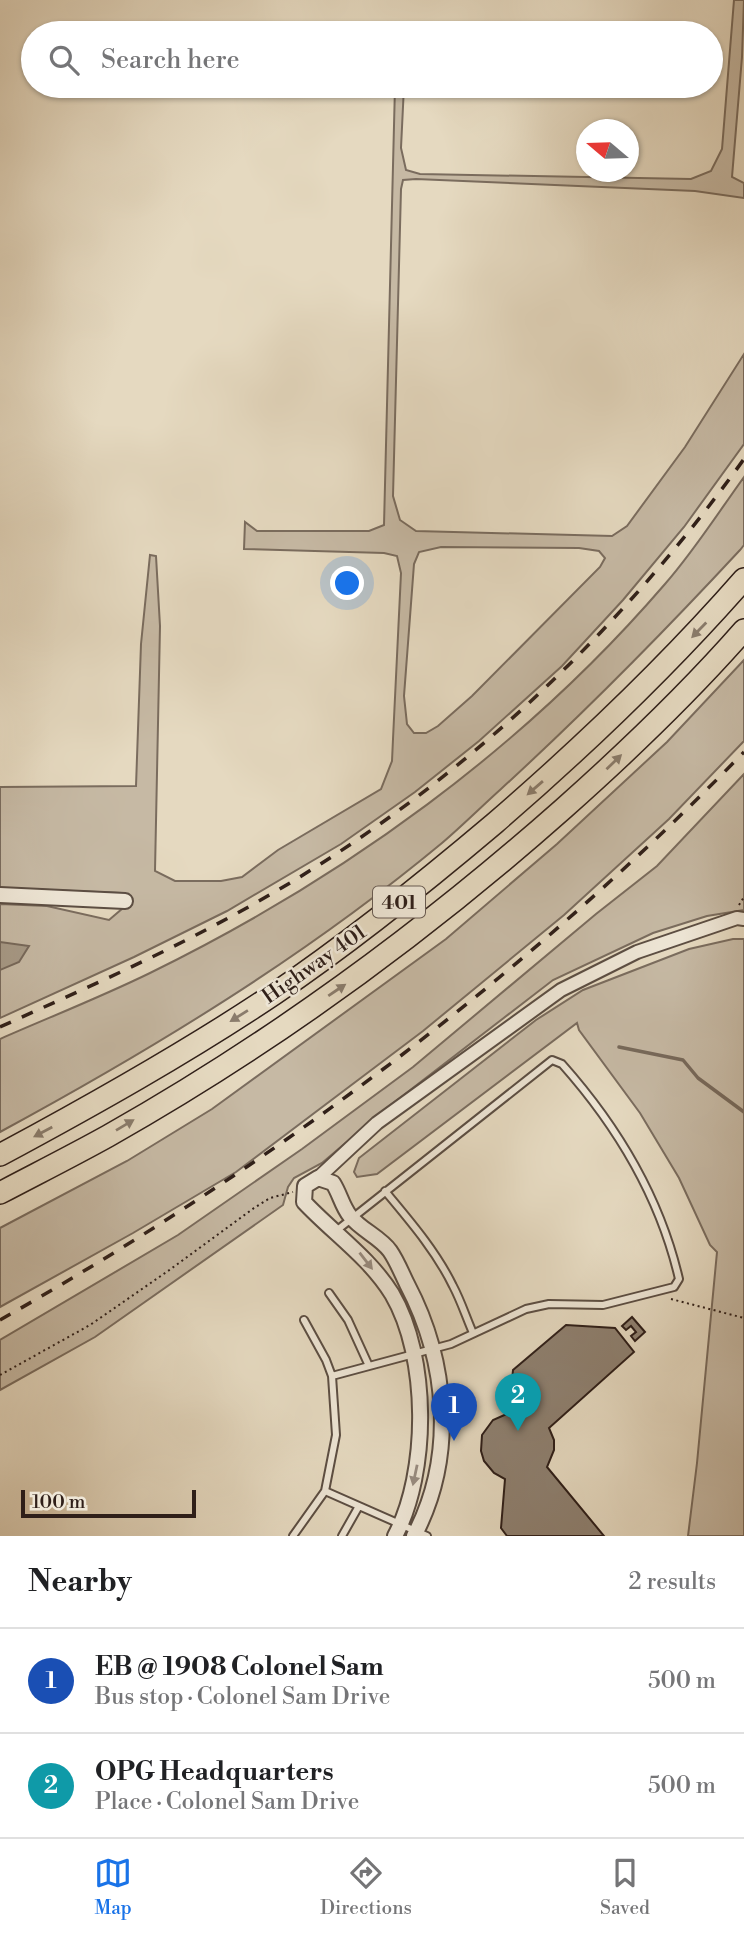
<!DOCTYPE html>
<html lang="en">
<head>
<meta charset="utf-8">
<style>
  :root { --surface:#fff; --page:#f2f2f2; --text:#202124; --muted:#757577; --line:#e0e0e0; --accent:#1a73e8 }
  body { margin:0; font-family:"Libre Bodoni",serif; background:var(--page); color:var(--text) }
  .compass { position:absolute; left:576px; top:119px; width:63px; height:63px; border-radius:50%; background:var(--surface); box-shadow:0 2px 5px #0004; rotate:289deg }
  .scale { position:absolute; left:21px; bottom:18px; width:175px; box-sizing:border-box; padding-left:7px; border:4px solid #2f1f19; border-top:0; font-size:19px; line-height:24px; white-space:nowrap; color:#2f1f19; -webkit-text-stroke:5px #eee6d6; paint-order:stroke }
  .you { position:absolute; left:348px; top:584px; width:24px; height:24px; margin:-18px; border:5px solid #fff; border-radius:50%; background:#1a73e8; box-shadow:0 0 0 10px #1a73e833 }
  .badge { display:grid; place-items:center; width:46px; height:46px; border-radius:50%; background:var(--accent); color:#fff; font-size:23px; font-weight:700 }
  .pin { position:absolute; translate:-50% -58px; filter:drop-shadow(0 2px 4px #0008) }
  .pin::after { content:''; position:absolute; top:37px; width:24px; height:21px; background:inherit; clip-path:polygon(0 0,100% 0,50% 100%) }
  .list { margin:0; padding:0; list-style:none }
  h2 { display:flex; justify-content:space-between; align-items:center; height:91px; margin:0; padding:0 28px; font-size:30px }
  h2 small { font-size:23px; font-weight:400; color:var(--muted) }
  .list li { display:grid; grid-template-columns:46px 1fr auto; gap:21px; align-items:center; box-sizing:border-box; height:105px; padding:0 28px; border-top:2px solid var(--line) }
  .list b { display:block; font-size:26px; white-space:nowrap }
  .list p { margin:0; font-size:23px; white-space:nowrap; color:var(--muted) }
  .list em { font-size:23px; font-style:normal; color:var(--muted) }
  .icon { flex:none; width:38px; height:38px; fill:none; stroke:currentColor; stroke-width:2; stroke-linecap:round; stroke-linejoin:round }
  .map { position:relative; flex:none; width:744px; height:1536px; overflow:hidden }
  .search { position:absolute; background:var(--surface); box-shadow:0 2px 5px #0004; left:21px; right:21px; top:21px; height:77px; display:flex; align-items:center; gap:18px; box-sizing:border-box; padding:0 24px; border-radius:38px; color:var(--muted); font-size:26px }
  .sheet { height:301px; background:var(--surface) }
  nav { display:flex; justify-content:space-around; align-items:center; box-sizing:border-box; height:98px; border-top:2px solid var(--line); background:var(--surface); font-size:19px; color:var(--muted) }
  nav a { display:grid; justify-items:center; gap:4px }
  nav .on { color:var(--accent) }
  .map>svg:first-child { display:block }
</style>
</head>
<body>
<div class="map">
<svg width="744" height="1536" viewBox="0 0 744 1536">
  <rect width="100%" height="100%" fill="#e5d9c0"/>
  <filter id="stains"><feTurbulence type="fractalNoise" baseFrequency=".00286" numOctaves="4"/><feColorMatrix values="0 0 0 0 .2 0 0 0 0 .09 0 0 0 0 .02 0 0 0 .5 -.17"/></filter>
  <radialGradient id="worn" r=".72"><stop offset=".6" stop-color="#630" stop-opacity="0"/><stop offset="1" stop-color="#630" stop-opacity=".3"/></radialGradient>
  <path fill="#c6b9a4" stroke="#7a6c5e" stroke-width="2" fill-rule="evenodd" d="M734,0H744L742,57L732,177L744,183V198L695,191L416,179L403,180L401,189L393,496L400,520L416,531L612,536L627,526L685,447L744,354V444L684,527L623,600L562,666L479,741L415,792L341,844L227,911L134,957L0,1018V904L47,906L109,920L123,908L121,893L0,888V787L136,786L141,644L150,555L156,556L160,626L155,871L175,881H221L242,877L278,850L381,789L392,761L393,739L401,573L397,556L384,553L244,549L245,522L257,531H369L384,525L395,86H404L401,148L406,170L420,174L691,179L711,171L722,149ZM441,547L579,548L599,551L605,558L600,567L472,696L438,726L426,733H414L407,724L404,696L414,564L419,552Z
    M744,477V545L740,550C663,633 584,713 501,789C481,807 462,826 442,843C306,956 155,1048 0,1132V1039C50,1017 101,997 150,973C344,878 524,748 665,584C694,551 718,513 744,477Z
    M744,660V741L669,819L564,915L423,1031L236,1172L133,1233L0,1307V1228L127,1161L212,1109L446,939L557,844L667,742Z
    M744,774V910L707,916L653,933L553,980L383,1111L322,1163L294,1178L288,1187L283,1205L95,1337L0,1390V1340L178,1235L302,1149L413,1067L596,914L657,866Z
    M733,939H744V1536H688L697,1463L717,1252L710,1245L679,1178L640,1113L579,1030L577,1023L377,1174L357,1177L354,1172L359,1158L536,1020L583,990L689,949Z"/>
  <path fill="#a79a87" stroke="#77695b" stroke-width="2" d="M0,942L29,946L19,962L0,970Z"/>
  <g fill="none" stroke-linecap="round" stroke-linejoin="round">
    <path stroke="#77695b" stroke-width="3.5" d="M619,1047L683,1060L698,1078L744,1112"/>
  </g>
  <path fill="#8e8070" stroke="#2f1f19" stroke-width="2" d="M632,1317L645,1332L635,1341L631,1336L636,1332L631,1326L626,1330L622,1326Z
    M566,1325L615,1328L634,1352L549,1428L554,1440V1450L547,1467L604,1536H507L501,1528L505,1479L494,1473L484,1461L481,1451L482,1435L493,1420L509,1413L513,1370Z"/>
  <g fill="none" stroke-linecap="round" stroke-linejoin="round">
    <defs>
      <path id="service" d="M385,1191C410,1221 436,1251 453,1286C461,1301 466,1317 473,1333
        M336,1231L552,1060L562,1064C618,1127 660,1197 679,1279L674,1287L603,1305L549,1304L526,1309L451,1344L332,1376L336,1435L325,1491L427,1536
        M329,1293L348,1320L369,1366
        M304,1320L326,1360L332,1376
        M293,1536L325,1491
        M342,1536L359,1506"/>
      <path id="minor" d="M318,1178L377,1123L561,990L637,952L737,918L744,919"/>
      <path id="tertiary" d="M0,895L125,901
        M395,1536C429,1472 429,1357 392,1294C369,1257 333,1233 304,1202L305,1186L318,1178L333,1183C340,1194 342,1206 350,1216C361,1230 380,1237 390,1251C397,1261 402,1274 407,1284C448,1362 456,1457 414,1536"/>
      <path id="motorway" d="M0,1155C93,1105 186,1053 274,994C351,942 424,883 495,823C584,746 667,667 744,579
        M0,1193C36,1174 72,1156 108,1136C271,1044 423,933 563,809C626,753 688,694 744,630"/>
    </defs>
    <use href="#service" stroke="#5c4e43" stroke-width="10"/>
    <use href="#minor" stroke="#5c4e43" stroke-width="16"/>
    <use href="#tertiary" stroke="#5c4e43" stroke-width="18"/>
    <use href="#motorway" stroke="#2f1f19" stroke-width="24"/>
    <path stroke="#2f1f19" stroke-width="2" stroke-dasharray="2 3.5" stroke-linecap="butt" d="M739,905L744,897
      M671,1299L744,1318
      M0,1375L90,1325L168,1271L254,1208L270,1198L293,1192"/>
    <use href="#service" stroke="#eee6d6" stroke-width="6"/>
    <use href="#minor" stroke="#eee6d6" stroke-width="12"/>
    <use href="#tertiary" stroke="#eee6d6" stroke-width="14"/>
    <use href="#motorway" stroke="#e5d9c0" stroke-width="21"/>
    <path stroke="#2f1f19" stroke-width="3.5" stroke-dasharray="12 12" stroke-linecap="butt" d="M0,1027C77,992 155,958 230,917C435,807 608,648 744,459
      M0,1320C272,1166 526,976 744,752"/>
  </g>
  <defs><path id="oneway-solid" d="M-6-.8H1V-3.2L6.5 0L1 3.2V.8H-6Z" transform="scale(1.75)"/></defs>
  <g fill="#8a7c6c">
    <use href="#oneway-solid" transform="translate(699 630) rotate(134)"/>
    <use href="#oneway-solid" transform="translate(614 762) rotate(-44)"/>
    <use href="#oneway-solid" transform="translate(535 788) rotate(139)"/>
    <use href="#oneway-solid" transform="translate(337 990) rotate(-34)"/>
    <use href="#oneway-solid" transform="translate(239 1016) rotate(148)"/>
    <use href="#oneway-solid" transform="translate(125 1125) rotate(-31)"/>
    <use href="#oneway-solid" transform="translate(43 1132) rotate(152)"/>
  </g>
  <g fill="#988c81">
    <use href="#oneway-solid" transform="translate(366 1261) rotate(52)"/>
    <use href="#oneway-solid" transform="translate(415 1475) rotate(102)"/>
  </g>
  <g text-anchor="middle" stroke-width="5" stroke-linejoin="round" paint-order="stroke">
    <rect fill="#eee6d6" stroke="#685b52" stroke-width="2" x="373" y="886.5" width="52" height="31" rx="5"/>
    <g font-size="19" font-weight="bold" fill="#2f1f19">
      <text x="399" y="909">401</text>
    </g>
    <g font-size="21" fill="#2f1f19" stroke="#eee6d6">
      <text transform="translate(314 964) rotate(-35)" y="7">Highway 401</text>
    </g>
  </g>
  <rect width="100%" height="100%" filter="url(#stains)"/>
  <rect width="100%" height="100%" fill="url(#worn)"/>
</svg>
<svg class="compass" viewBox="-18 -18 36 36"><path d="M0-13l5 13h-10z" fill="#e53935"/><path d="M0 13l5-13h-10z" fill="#757577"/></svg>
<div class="scale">100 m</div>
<div class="you"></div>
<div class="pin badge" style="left:454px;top:1441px;background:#1a4fb4">1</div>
<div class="pin badge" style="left:518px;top:1431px;background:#0f9aa8">2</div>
<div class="search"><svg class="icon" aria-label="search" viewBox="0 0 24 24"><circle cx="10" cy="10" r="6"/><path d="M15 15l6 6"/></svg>Search here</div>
</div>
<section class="sheet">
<h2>Nearby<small>2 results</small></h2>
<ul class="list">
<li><span class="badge" style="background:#1a4fb4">1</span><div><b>EB @ 1908 Colonel Sam</b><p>Bus stop · Colonel Sam Drive</p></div><em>500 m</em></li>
<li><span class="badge" style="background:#0f9aa8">2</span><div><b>OPG Headquarters</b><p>Place · Colonel Sam Drive</p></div><em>500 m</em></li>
</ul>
</section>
<nav>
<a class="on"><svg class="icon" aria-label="map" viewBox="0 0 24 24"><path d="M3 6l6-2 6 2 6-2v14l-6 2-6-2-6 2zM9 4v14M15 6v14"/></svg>Map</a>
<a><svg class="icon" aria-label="directions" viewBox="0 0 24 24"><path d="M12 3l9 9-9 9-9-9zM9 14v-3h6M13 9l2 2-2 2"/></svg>Directions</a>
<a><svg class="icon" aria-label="saved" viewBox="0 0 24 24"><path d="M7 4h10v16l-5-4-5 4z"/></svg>Saved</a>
</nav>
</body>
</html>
